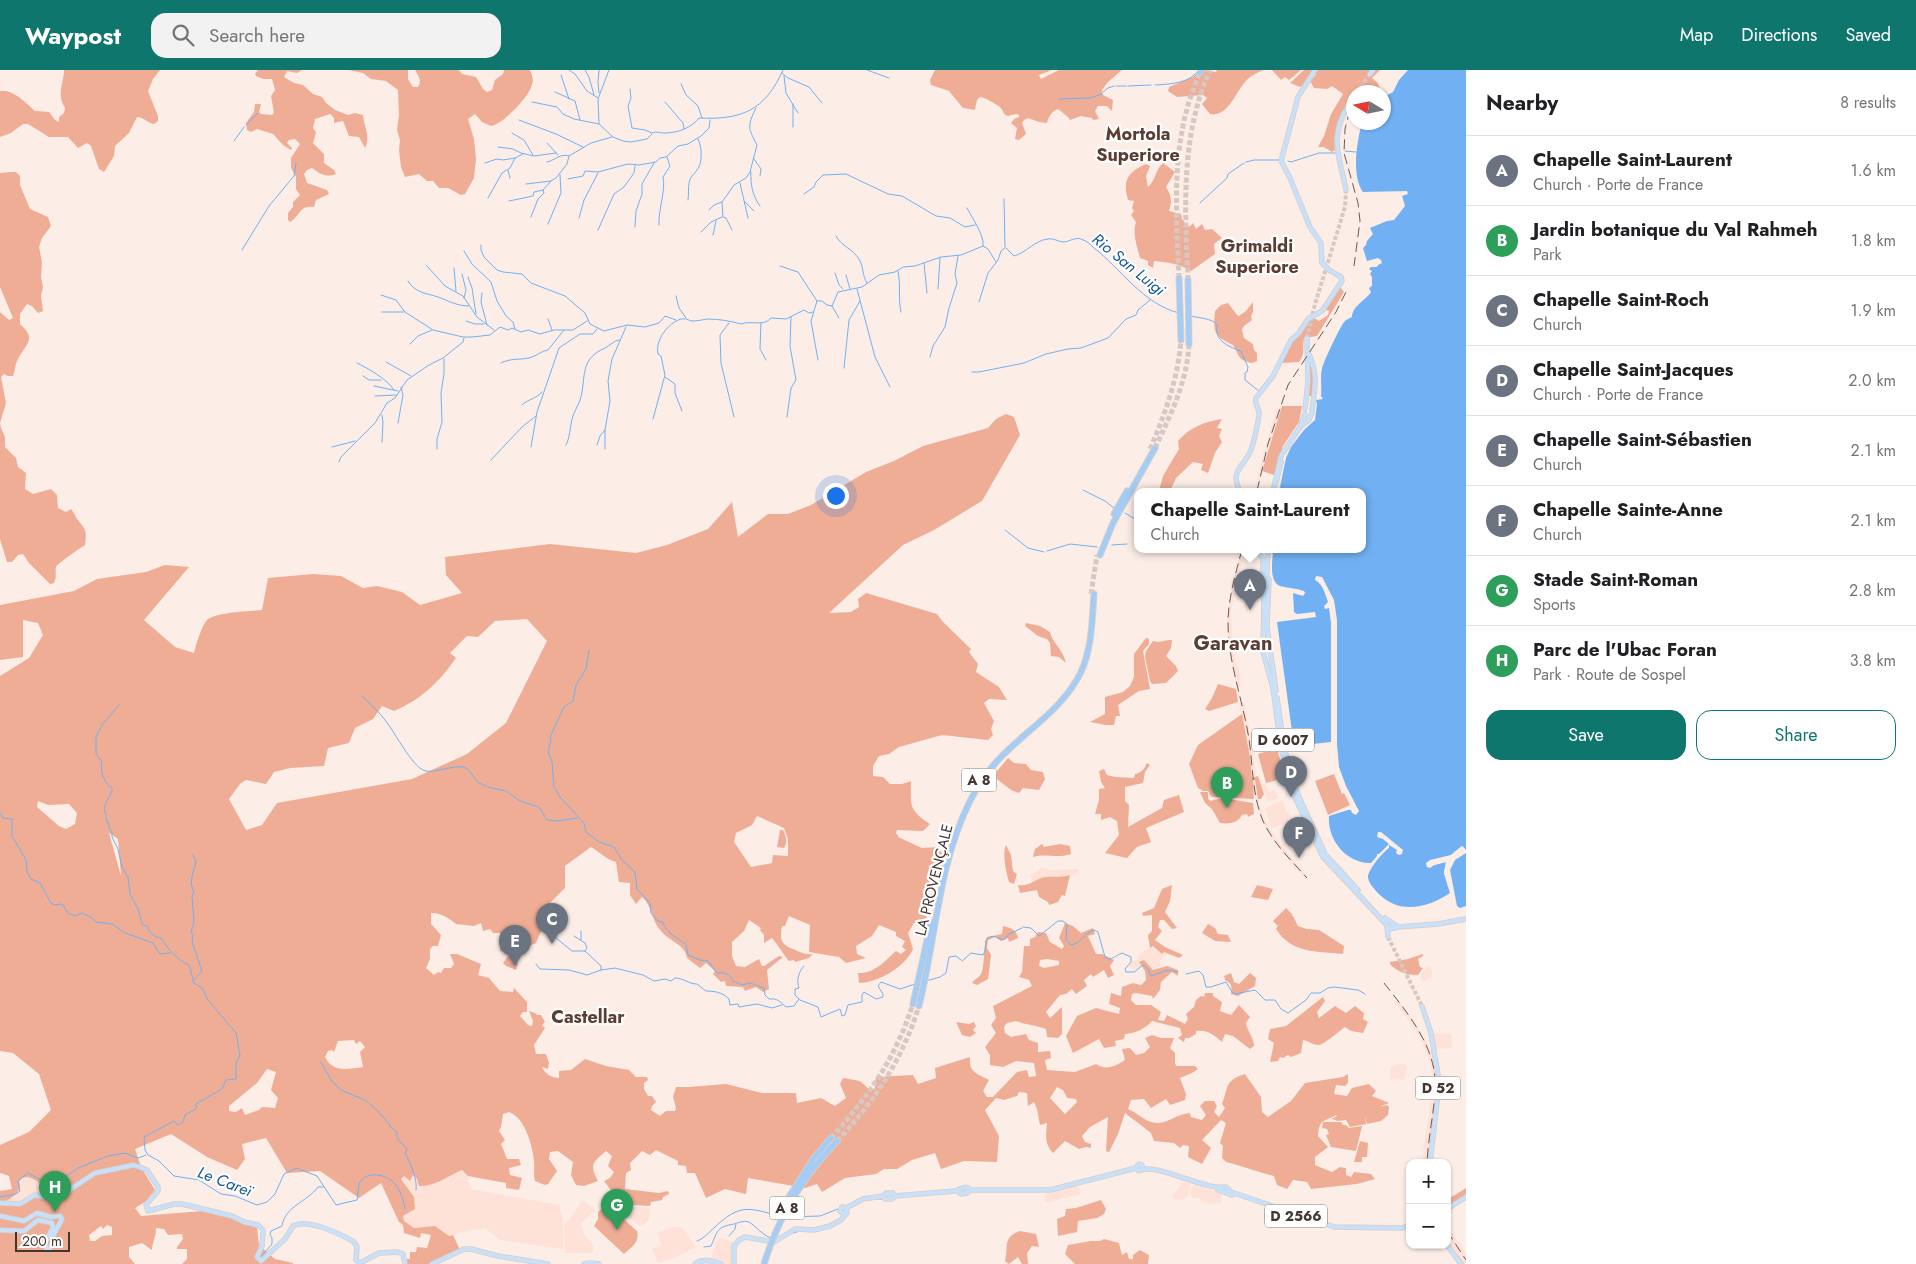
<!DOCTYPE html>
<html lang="en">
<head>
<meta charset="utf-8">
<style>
  :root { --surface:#fff; --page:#f2f2f2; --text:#202124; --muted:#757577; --line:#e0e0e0; --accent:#0f766e }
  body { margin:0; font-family:Jost,sans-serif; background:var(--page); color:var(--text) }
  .controls { position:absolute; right:15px; bottom:15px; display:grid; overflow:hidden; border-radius:10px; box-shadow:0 1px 4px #0004 }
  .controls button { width:45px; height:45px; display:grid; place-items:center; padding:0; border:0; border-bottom:1px solid var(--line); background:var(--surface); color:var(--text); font:25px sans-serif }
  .compass { position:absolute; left:1346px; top:15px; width:45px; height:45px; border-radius:50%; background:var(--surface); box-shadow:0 1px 4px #0004; rotate:280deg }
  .scale { position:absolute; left:15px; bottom:12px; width:55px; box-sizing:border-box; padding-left:5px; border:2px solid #443631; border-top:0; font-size:14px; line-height:18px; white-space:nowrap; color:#443631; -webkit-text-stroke:4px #fefefe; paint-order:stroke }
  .you { position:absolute; left:835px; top:425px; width:18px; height:18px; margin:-12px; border:4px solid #fff; border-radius:50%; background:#1a73e8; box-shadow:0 0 0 8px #1a73e833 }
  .badge { display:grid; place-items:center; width:32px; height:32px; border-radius:50%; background:var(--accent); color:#fff; font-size:16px; font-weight:700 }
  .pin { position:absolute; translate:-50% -41px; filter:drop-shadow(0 1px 2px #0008) }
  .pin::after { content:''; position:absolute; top:26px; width:18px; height:15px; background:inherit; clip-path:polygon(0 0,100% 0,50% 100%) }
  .popup { position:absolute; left:1134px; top:418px; width:232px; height:65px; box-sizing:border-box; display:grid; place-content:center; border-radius:10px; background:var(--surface); filter:drop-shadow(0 1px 4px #0005); font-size:16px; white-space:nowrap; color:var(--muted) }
  .popup b { font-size:19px; color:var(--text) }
  .popup::after { content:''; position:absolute; left:50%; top:100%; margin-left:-10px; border:10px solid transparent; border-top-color:var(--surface) }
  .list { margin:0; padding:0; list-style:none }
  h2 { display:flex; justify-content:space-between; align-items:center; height:65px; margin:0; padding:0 20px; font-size:21px }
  h2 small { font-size:16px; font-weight:400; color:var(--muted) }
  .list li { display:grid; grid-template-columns:32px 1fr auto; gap:15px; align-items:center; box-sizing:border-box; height:70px; padding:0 20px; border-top:1px solid var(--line) }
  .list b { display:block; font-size:19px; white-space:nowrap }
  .list p { margin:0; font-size:16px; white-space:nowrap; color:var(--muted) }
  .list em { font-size:16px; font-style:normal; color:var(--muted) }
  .actions { display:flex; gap:10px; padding:15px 20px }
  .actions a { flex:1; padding:11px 0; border:1px solid var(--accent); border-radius:15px; text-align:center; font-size:18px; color:var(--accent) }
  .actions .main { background:var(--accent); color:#fff }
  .icon { flex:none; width:28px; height:28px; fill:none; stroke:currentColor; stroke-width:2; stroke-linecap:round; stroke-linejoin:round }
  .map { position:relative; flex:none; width:1466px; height:1194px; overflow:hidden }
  header { display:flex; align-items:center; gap:30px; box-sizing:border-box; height:70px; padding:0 25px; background:var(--accent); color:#fff }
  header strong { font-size:24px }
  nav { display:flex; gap:28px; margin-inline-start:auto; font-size:18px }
  .search { width:350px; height:45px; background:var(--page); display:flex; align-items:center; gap:12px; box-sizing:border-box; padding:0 18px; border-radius:15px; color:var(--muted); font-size:19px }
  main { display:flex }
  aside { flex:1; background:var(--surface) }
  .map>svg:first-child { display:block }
</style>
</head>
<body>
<header>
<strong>Waypost</strong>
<div class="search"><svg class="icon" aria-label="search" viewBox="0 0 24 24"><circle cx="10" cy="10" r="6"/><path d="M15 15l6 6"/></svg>Search here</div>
<nav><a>Map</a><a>Directions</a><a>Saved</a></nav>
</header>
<main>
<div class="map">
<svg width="1466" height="1194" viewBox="0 0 1466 1194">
  <rect width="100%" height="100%" fill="#fcede7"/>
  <path fill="#fee2d8" d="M1277,338L1281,339L1265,387L1258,421H1255L1265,377Z
    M1241,479H1245L1231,541L1232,573L1228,571L1227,545Z
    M1228,576H1232L1241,609L1239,610L1240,617H1237Z
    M1244,632L1253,676L1256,708H1252L1250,687L1239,633Z
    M1252,710H1255L1259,734L1269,757L1281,775L1308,807L1305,809L1281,780L1267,761L1258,740Z
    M1265,713L1269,722L1275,719L1279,728L1268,732L1261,715Z
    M1283,730L1286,742L1289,741L1291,747L1288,749L1287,752L1274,758L1271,757L1265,738Z
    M1042,797L1051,800L1078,799L1079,804L1063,807L1044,808L1033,812L1030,806Z
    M1153,876L1161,883L1164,882L1168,883L1159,892L1161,897L1153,901L1139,892L1141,896L1133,900L1129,896L1133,890L1138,891L1139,885Z
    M1427,896L1432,900V906L1425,911L1421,910L1420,906Z
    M1398,930L1417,956L1423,965L1420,967L1394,931Z
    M1451,963L1452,978L1435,979L1434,964Z
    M1425,968L1432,983L1436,1006V1027L1429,1093H1423V1082L1433,1016L1431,995L1421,970Z
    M1403,993L1407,997L1404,1010L1390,1009V997Z
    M462,1100L468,1106L470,1119L559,1135L563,1150V1179L500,1170L485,1158L466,1161L450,1166L451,1168L435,1156L414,1158L404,1151L403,1147L415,1139L414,1127L400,1109L404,1106L413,1105L417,1109L446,1107Z
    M27,1107L32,1108L48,1121L55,1124V1127L23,1133L4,1132L19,1122V1111L22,1108Z
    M1183,1112L1190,1114L1188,1127L1180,1130L1174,1129L1172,1127Z
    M1193,1115L1222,1123L1221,1133L1211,1134L1203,1132L1200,1128H1192L1190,1122Z
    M1079,1116L1081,1124L1045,1133V1124Z
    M582,1130L596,1140L581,1153L583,1163L593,1175V1183H565L564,1155L572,1146Z
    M623,1136L650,1138L649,1150L641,1157L623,1143Z
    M1447,1155L1466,1183V1194H1462L1447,1173Z
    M673,1157H681L685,1161L696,1177L671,1189L658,1193L652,1179L662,1175L657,1163Z
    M718,1167L733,1172L732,1194H722L711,1188Z"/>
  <path fill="#efad95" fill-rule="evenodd" d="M64,0H160L153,9L148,21L158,46V51L154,54C147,53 144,47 137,47L129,63L115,76L114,86L104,102L99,99L91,76L87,73L78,78L68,67H49L28,54H23L11,63L0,67V21C13,19 26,33 35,41L49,42L55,50L59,52V47L64,43L65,38C56,24 64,14 64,0Z
    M258,0H302L297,3L287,1L284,7L294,13L303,15L313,24L322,27L326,33L335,40L348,45L355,43L363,45C364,56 371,67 365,78L359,67L349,66L343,51L334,53V48L330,44L315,49L313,58L316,62L313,73L324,84V93L334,100L336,104C326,108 320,104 312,98L307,100L304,104L307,113L327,120L329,124L316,130L314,137C299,135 301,145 290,152L288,150V143L293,137V132L300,125L296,119V107L291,98V88L300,74L295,69L289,70L287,73L292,78L291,80L283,75L273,64L257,59L251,62L247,60L246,53L254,42L255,34H261L259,42L261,44L272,45L274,43L271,26L275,20L272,9H263L256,6L255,4Z
    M348,0H408V9L413,17H418C422,10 419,7 415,0H459L462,4L476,7L483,19L487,22L492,20L495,10L503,4L504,0H530C532,5 534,10 532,15C528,28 503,54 491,56L482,52L475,44L468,49L474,69L476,89L474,108L465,124L461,125L448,118H439L433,111H427L419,104L405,107L401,97L399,80L400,70L397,60L399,45L398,20L386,11L371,9L363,3Z
    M935,0H1052L1039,5L1041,9L1059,0H1122L1108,12L1102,20L1103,25L1113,30L1112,41L1107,36H1098L1095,41L1099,49L1093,50L1092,48L1081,46L1070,50L1068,47L1058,39C1053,40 1048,47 1047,53L1039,52L1028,48L1024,50L1022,53L1026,64L1019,70L1015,69L1017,58L1011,53L1014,49L1019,47V45L1016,44L1008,46C1002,44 1004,41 1000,37C996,34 984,27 980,27L977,30L975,40L963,38L949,21L931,15L930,10Z
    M1203,0L1216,2L1217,0H1263C1257,3 1250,6 1246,11C1236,21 1228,48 1210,44L1202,34L1207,28L1203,25L1177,27L1168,21L1169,17L1193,7L1196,4L1200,6Z
    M1272,0H1301L1289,10L1285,7L1281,10Z
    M1304,0H1314L1304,15L1300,17L1290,13Z
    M1317,0H1380L1372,8L1378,13L1380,20L1379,22H1354L1353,45L1348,39L1337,56L1335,80L1332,82L1324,77H1318L1324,66L1331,44L1343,24L1332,16L1327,19L1314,18L1310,11L1316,5L1315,3Z
    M1163,93L1175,102L1166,117C1172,127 1172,131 1169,141L1181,144L1182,149L1189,157L1193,153L1196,159L1202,154L1205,160L1212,159L1222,168L1214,174L1215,184L1191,201C1181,194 1166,192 1154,191L1153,198L1148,195V191L1140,188C1137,176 1132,164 1136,152L1131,145L1134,141L1132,138L1134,131L1128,130C1122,110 1128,102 1146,94L1150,96L1146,106L1148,117C1156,110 1155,100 1163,93Z
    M11,102H16L20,106V115L30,139L48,147L51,156L42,168L39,177L42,192L41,207L43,217L41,226L43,241L38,243L32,236L27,234L20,244V254C38,270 25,274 17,291C15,295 15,301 13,306H8L4,304L1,307L6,333L0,353L1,358L5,367V377L16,388L18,397L26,403L25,419L33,424L51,419L57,425L58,438L66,442L71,439C74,442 75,446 77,449C86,460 87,460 85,475C80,478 57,494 56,497C55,503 57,507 54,513L50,514L29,493L23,484L18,485L12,492H7L0,469V242L9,250L13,248L0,217V103Z
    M1340,217L1344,222L1317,266L1304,268C1302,280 1306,282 1299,292L1282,293C1289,278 1298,255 1314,248L1319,251L1328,245L1329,241L1326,240Z
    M1253,232V242L1251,246L1252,250L1244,256L1242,260L1244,268L1253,274L1254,280L1257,283V291L1252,293C1238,290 1240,287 1233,275C1214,266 1213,262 1215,241L1221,235L1228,233L1237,245L1239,246L1246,241Z
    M1309,292L1312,293L1315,308L1312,326H1310L1307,324Z
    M1282,336H1302L1299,352L1283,376L1274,405L1262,401Z
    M1006,344L1014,347L1020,365L982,431L934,460L903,475L829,543L851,542L859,537L858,529L866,523L937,544L943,552L971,579L969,582L978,594L976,602L999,617L1007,630L989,629L984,633L994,651L991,659L993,665L988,670L942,665L899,677L889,684L879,686L873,696V706L883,707L890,714H902L911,711C911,736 908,739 930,754L923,761L897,760L896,764L898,765V767L922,778L939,777L944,789L942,797L929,803L930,807L926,854L914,853L908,863L913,879C906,896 878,913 859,913L858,903C874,904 885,891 896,881L901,884L906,880L902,877L905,871L896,866V862L879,855L872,866L856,876L857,884L866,888L846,893L839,887L809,882L810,855L789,846L785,856H782C780,869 780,874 793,879C800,882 805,885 813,884L809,888L795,892L794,890L789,891C783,884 778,875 772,868L764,873V865L760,860L761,858L749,850L744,861L732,872V886L736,896L745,897L759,889L762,896H764L779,886L783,887L767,900L769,919L763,922L756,917L745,921L743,917L726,916L725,911L721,912L713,904L715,901L706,893L700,898L687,888C685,874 670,872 661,861C652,852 652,835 642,827L636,834L630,825V813L619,812L616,792C607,790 600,782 591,777L565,796V818L547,836L543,857L536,873L513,883L500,881V863H493L490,859L483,861L481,853L474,856L456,854C451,849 439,842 431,843V854L441,865L438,876H433L430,879V889L426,898L434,905L438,902L441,903L444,898H451L454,894L450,884H457L481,894L478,905L489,908L500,921L513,922L514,918L527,932V942H523L520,946L528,955L532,956L533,951L529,941L535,943L537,945H541L545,952L542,955L545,958L534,975L536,984H546L549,993L548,999L542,997C545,1004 552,1008 559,1008V1001L571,1000L585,989L606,996L629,1000L636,1007H647L648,1010L644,1013V1019L648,1026H652L656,1032L652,1036L651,1040L660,1046L666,1041H675L676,1038L673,1027L676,1017H689L726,1014L762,1023H796L797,1033L821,1028L835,1036L846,1028L840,1014L843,1008L860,1011L871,1021L875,1018L876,1007L913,1005L918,1014L936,1008L935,998L970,987C969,1003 976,1003 989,1010L983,1021L987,1027H993L1017,1002L1027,1000L1029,1007L1036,1006L1034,993L1016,991L1003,997L990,995V985L985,977L996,963L991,955L996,948L993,936L1032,916L1029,910L1019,907L1022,902L1024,876H1030V869L1035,867L1038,862L1046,863L1050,872L1062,879L1064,876L1059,868L1065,853L1073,856L1081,863L1093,858L1095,864L1088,866L1096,884H1102L1114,890L1110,896L1114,905L1108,908L1104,900L1093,907L1091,904L1084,910L1087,916L1076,924L1072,919L1066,924L1060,925L1046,942L1050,948L1062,937V964L1058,968L1047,967L1046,959C1036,955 1026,955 1016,951L1007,953L1004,957L1005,963L1011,967L1026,964L1029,970L1038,973V982L1050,981L1051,988L1045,990L1047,1000L1075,1002L1096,994C1106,1001 1116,996 1125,990L1122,979L1130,978L1136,985L1144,983L1150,977L1145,968L1152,965L1161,968H1174L1170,978L1175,983V993L1176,996H1195L1198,999L1192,1003L1180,1008L1186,1024L1185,1030L1170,1035L1166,1029L1151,1038L1144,1029L1131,1030L1128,1039C1138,1043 1145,1052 1156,1053C1166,1054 1177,1044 1190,1043L1191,1047L1202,1050L1206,1045L1200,1036L1205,1031H1214L1217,1036L1214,1042L1219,1047L1225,1038L1222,1034C1229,1016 1224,1011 1245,1004L1261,1027L1262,1042L1268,1047L1291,1031L1305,1013L1343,1007L1348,1004V1013L1345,1016L1336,1015L1334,1024L1347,1026L1352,1018L1369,1014L1376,1021L1372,1026L1389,1033L1379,1037L1387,1035L1389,1037L1388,1045L1381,1051L1367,1054L1365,1047L1366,1054L1350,1057L1346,1050L1337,1051L1336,1050L1331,1049L1337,1046L1336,1045C1324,1052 1319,1049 1318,1066L1328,1077L1315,1087V1095L1332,1102L1340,1097L1346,1098V1105L1351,1107L1354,1102L1371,1104L1375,1109L1357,1114L1311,1119L1307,1112L1293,1110L1287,1119L1277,1115L1274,1106C1257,1102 1243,1096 1226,1092L1222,1088L1223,1076L1220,1073L1226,1053L1221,1050L1202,1070L1211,1078L1202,1094L1188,1087L1189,1076L1183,1075L1180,1078L1174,1073L1154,1071L1151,1063L1125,1043L1118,1064L1109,1082L1106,1081L1108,1047L1090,1057L1082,1066L1085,1072L1091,1074V1078L1086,1077L1079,1079L1065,1071L1053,1083C1044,1073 1046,1066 1047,1053L1040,1055L1037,1039L1034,1032L1028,1036L1027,1023L1019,1022L1017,1026L1004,1030L996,1028L985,1040L999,1066L997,1092L964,1091L941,1099L935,1083L912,1090L897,1099H884L876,1104L845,1108L822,1122L817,1114L805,1118L748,1108L746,1124L725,1119L706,1128L695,1103H687L686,1096L678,1095V1091L656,1080L650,1085L642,1081L630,1093L631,1100L626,1103L625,1119L659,1123L668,1121L669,1124L663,1127L662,1130L651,1132L650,1136L615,1134L613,1123L604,1111L610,1108L614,1102L608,1096L612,1086L606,1081C593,1092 589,1095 598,1111L584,1116L576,1115L571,1105L573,1092L558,1081L550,1082L549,1089L557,1101L548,1114L545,1115L535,1111C533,1104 535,1098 534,1091C532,1074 525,1048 509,1042L503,1044L501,1057L499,1061L505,1070L501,1074L507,1089H519L521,1095L509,1098L510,1105L522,1108L519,1120L506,1118V1113L468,1106L462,1100C448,1106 434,1117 419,1116L417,1109L413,1105L410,1111L404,1106L401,1109L414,1127L415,1139L403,1146L404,1151L414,1158L435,1156L449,1166L453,1165L460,1180L430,1194H406L407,1189H410V1182H416L417,1177L427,1178L431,1165L421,1163L420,1168L404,1163L403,1155L399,1152L381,1113L359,1128L320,1101L287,1103L266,1068L242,1074L245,1089L237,1100L207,1087L171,1064L135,1079L141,1097L155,1120L145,1132L135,1138L141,1146L202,1141L230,1145L257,1158L259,1175L275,1189L293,1193V1194H182L187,1189V1179H177V1177L183,1169L182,1164L168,1165L164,1159L156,1158C156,1167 152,1173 152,1180L142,1173L129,1177V1187L135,1194H0V1121L12,1119L9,1106L0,1103V1075L29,1062L51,1040L39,1004L13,983L0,981V606L29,588L43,565L38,553L23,550V587L0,590V535L74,521L97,509L146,502L165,495L189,497L144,550L175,577L194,583C196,575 201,557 207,550C216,542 250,541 262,540L268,508L313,504L341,506L363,518L377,516L402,522L420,535L462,523L446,505L445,487L550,474L636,483L667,475L708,459L732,432L738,467L768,444H788L811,435L866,402L894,391L923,376L988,358L996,349ZM527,549L547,571L506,653L467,684L412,709L277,733L262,755L246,760L229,729L240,714L246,710L266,714L274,702L290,698L324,696L328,678L349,673L355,658L373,649L382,636L394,641C422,629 438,613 456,588L450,583L467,566L478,567L495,551ZM38,731L48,735L69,734L77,743L75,754L66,759L59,756L37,737ZM757,746L784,758L788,769V786L773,785L772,793L751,797L734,772L736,763L752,755ZM109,763L118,769L121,806ZM1047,889L1059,891V895L1044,898L1039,896L1040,890ZM354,970L356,974L360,971L365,977L360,982L363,997C348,999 333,1003 325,987L328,981L332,980L334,982L338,971ZM267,999L276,1002L271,1020L278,1028L275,1038L262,1037L259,1040L245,1045L242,1038L236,1042L229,1041V1036L257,1013ZM1057,1017L1063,1020L1067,1028L1076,1029L1077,1032L1065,1044L1050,1028ZM27,1107C38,1109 45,1119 55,1124V1126L33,1125L18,1134L5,1132C14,1125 22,1123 19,1111L22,1108ZM107,1155L112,1157V1165L102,1166L95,1171H90L89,1165L101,1156L103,1159Z
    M1222,349L1217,358L1222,359L1219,366L1222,372L1215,383L1208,403L1201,400L1203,394L1193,392L1176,408L1170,421H1159L1163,406L1179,379L1178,371C1190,357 1204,352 1222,349Z
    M1026,553L1040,556L1050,562C1053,574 1063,579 1066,593L1059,587L1051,586L1050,573L1047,569L1038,566L1025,556Z
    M1146,568L1149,569V574L1143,581L1150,619L1139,621L1118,635L1120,646H1116L1114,655H1106L1090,652L1105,644V627L1123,622L1130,616L1134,607V584Z
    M1169,570H1172L1171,578L1166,586L1176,596L1178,601L1166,613L1152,614L1150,611L1145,587L1146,581L1153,571L1158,572Z
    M1218,614L1236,619L1238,632L1209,641L1205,639L1212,628Z
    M1242,644L1250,687L1252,708L1258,706L1264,724L1261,729H1258L1255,710H1253L1254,729L1212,727L1210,725L1208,721H1203L1198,718L1189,694L1198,675Z
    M1277,678L1285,708L1266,713L1258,684Z
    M1008,688L1014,693L1026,694L1031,700L1043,702L1045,709L1039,720L1023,718L1019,723L1011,720L993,706Z
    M1147,693L1150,695L1145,702L1143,713L1125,717V731L1129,735L1128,757L1162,738L1164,730L1179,725L1184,742L1146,758L1151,772L1137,777L1127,788L1105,783L1119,765L1117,751L1110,747L1101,750V744H1095L1099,730V719L1105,718L1101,712L1099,701L1104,699L1107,705L1115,707L1134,708L1135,704C1143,702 1144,699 1147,693Z
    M1334,704L1342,724L1344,723L1350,735L1328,745L1315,711Z
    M1200,722H1208V729L1211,731C1222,726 1243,732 1253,733L1254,744L1248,747L1247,744L1242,745C1237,754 1228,754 1220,753L1212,739L1205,733Z
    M780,760H783C786,766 788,772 784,778L777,777Z
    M1042,774L1044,777L1060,774L1070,776L1071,784C1055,789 1049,783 1033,787L1035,779Z
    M1006,775L1011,785L1013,801L1017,804L1014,814L1009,812C1006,801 1002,784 1006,775Z
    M1070,805L1065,826L1062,825L1058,832L1049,835L1048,832L1039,827L1037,820L1020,823L1018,815C1029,817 1035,809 1045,807C1054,806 1061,808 1070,805Z
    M1172,815L1170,831L1165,842L1177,858L1172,859L1164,850H1160L1158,857L1162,861L1155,870L1165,877L1183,885L1179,888L1164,882L1162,884L1153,876L1150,878L1148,865L1152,861V845L1143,846L1142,843L1154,838L1162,819Z
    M1257,815L1273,819L1268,830L1251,827Z
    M1286,838L1293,845L1291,846H1293L1298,856L1307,859L1319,860L1344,876L1343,884C1316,881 1292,884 1276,859L1278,856L1273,851Z
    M1208,854L1215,858L1218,864L1228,865L1231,872L1215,871L1202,863Z
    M1003,856C1011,858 1016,859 1018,868L1009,872L1008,868L1001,871L995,867L988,870L987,878L991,885L988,909L977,915L972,913C974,909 979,908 981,904C985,898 983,875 987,867L1002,864Z
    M1423,884V886L1418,889L1420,897L1423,898L1418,905C1407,905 1397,902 1390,894V892L1408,889Z
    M508,886L514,889L518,894L516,900L506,896L503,893Z
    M1144,890L1153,900L1167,896L1178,900V906L1172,902L1161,912L1160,920L1153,929L1152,926L1136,923L1132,924L1131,930L1136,935H1151L1161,942L1158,950L1164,951L1167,945L1185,954L1188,949L1186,944L1194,937L1196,930L1201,926L1204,927L1205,923H1213V926L1222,932L1220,941L1231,945L1239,935L1250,947L1246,953C1247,961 1254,967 1254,976L1250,979L1233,966L1225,964L1222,972C1214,965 1208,960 1196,961V964L1189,968H1185L1184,972L1178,968L1182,965L1180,958L1152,951C1145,959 1136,963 1125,964L1124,969L1115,971L1116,976L1104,978L1099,969L1073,983L1066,966L1077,946L1096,938L1119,944L1120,938L1109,934L1111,923L1121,926L1122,917L1133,913L1141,915L1146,910L1145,901L1139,892Z
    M1231,903L1234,912L1239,914L1250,903L1256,908L1255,916L1238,926L1231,924C1232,916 1232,914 1225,910L1224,906Z
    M1323,927L1325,931L1317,942L1319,948L1335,936L1346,943L1355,936L1364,943L1363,949L1368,952L1363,963L1351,961L1345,957C1339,961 1324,975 1318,975C1313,975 1309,971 1303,970L1301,983L1291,987L1288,985L1283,988L1280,987L1278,991L1270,992L1274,973L1268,969L1270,959L1286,956Z
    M956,952L969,954L974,952L976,956L973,960L976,963L970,967L962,965Z
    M1323,1052H1341L1343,1055H1346L1349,1058L1362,1056L1356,1081L1331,1077L1326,1065L1329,1064L1327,1059L1322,1058Z
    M1360,1071L1368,1073L1367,1087H1362V1092H1354Z
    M1466,1118V1125L1447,1137V1130Z
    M1101,1130L1106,1139L1104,1144L1097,1148L1078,1151L1077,1162L1058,1166L1057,1149L1065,1146L1066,1139L1076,1138Z
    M603,1138H611L637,1161C640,1173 631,1177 624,1184L594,1156L598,1149V1142Z
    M1020,1161L1036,1164L1039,1177L1032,1176L1027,1183L1028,1194H1022L1018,1187L1009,1194L1005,1191C1009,1175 1002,1168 1020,1161Z
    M1104,1169L1119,1173L1122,1185L1127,1182L1129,1189H1133V1185L1140,1180L1149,1185L1148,1194H1075L1065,1184L1068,1175L1091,1171H1100Z"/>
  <path fill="#71b1f3" d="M1408,0H1466V780L1462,776L1451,785L1426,794L1431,797L1434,795L1446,792L1444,803L1450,823C1426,839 1397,845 1376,821C1373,817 1368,812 1368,807C1368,800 1382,783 1389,778V775L1397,780L1396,783L1399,785L1402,784L1403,780L1381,762H1378L1377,767L1383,769L1389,774L1379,784H1377V786L1371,793C1347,794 1327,770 1329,746L1348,740H1351L1352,743L1356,745L1359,741L1346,716L1339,697L1337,674V550L1334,530L1322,507L1316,506L1315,510C1323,514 1325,524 1328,532L1324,536L1325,539L1329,538L1331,553V672L1294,676L1277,552L1316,547L1315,542L1297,544L1294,542L1293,523L1303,526L1305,523L1304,521C1296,518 1288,518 1280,516C1268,511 1273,489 1273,479H1362V421H1283L1280,417L1286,388L1291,377L1304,360L1315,350L1317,334L1316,330L1323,329L1321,326C1322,317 1320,307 1322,299C1323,292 1342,253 1345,251C1347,249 1350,248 1352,247C1352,236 1365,231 1371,222L1369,218L1372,216V207L1370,204L1372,201L1369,199L1371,197H1377L1378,195L1382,193L1381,190L1378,188L1367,191L1363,178L1366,175L1367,171L1373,164L1370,158L1387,151L1394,150L1405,136L1402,126L1408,124L1407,121L1363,122C1351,105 1357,71 1362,53L1384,52V27L1393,22L1399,10Z
    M1466,783V836L1460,838L1457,836L1450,800L1455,790Z"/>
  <path fill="#fcede7" d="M1462,776L1466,780L1465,782L1463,779L1447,789L1449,791L1446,804L1450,823L1444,803L1446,792L1434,795L1430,798L1427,797L1426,793L1430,790L1451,785Z"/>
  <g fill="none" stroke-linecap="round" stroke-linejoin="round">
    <path stroke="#71b1f3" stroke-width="1" d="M569,0L575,4L587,21L598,28
      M585,0L589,7L594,25
      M599,0L598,12L599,23
      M867,0L889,8
      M782,3L788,8L809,17L822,33
      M561,5L569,29
      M784,6L786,23L798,43
      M681,14L686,25L698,36L702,48
      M1155,15C1169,14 1188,14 1198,1
      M1116,16H1126
      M1128,16L1151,15
      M630,19L631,28L628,36L632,58L645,60L652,63C657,61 659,63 664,63C678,63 691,58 699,48C741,50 765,41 783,0
      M555,22L575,31L580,50
      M1103,22L1108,18L1114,16
      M1059,29L1090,28L1102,24
      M532,32L557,37L563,44L574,49L599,54L613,67L623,71L631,72L647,69L652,64
      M665,32L683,53L684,59
      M519,50L556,64L583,77
      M599,53L598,29L609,0
      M246,55L258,43
      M793,57V34
      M512,63L524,70L533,85
      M234,71L244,57
      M547,73L558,85
      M498,77L513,79L521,83L534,86L556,83
      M1345,81L1356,82
      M754,89L761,99L760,106
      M1288,91L1291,92L1319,83H1335
      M547,92C556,90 560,83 569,86
      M1246,92L1254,90H1279
      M485,93L497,89L503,90L515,88L523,84
      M508,100L510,108
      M751,102C750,114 753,127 760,136
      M568,109L583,106L585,101L598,102L628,94L639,95L656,92L660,88L666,87L678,76L688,74L701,66L709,58L710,50
      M740,113L748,148
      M526,114L551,111L556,108L567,94L569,86L591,73L612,67
      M804,124L814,117L816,112L823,105L846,104L888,124L902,126L936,146L950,148L965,157L975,155
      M488,128L502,103L510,98L515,88
      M1004,129L1005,177
      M688,130C689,124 688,119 689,114C689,108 694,104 697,100C703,93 702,77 698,69
      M509,131L533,126L534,122L543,120
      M744,131L754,141
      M1200,133L1227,108L1228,104L1244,93
      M967,138C972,148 985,166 983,176
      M709,140L714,135L722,132
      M531,147L538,129L544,123L543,120L551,111
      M579,148L584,130L598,103
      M548,154L561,123L560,105
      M659,155C658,140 666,121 663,107L670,96L667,87
      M635,157L636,141L642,124V114L654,93
      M598,160L614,124L624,117L634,103L635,96
      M732,160L726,148L723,147L722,132L734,115L746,108L750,102L757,75C748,58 747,56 756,38
      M701,162L711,152L722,147
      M713,165L716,151
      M836,166C841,176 853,179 859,189C864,197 862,206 867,213
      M481,175V180L484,187L497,200L503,202L522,204L531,213L565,226L585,243L590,254L604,261L627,255L645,257L659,253L665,246L676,250
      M1006,178L1014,186C1026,183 1035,170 1048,169C1053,168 1057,171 1063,172C1069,172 1074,167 1081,169C1087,171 1090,174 1094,178C1121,199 1143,234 1179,243
      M242,180L269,136L294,106L296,93
      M464,181L472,194L491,212L497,231L506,246L513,252L515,259
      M924,193L927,223
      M426,195L445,216L463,226L477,247L494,260
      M780,196L798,202L817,231L811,251L818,290
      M454,198L456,221
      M898,201C901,215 898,230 901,242
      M835,203L839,215L843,219
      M462,204L466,220L464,228
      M846,205L850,219
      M468,207L472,218L476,244
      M408,211C415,223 426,223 438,227C449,231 457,236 469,236
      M857,219L875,287L890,317
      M938,219L940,188
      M482,223L481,232L487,255
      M381,225L396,230L405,242L433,260L463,267H472L490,265L500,257L508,260L512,258L521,262L528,260L540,264L554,260H573L587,251
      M676,226L679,238L686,248
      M817,231H822L827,235L832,236L839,248
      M979,232L988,203L998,190L1001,181L1005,178
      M832,236L838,222L862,217L879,205L895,202L903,197L915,196L941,187L961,185L983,176L988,179L996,192
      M382,242H404
      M1191,246C1197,248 1213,248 1217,255C1218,258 1216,260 1217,263C1219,273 1232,278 1241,281L1248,297L1247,302L1245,303V310L1259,321
      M548,249L552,260
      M466,251L475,254H484
      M729,253L720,265L721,293L734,347
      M761,253L760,279L766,290
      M410,274L418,266L432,260
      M930,287L933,276L945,257L949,238L957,213L955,204L958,186
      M386,292L411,306
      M357,293C369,299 387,309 394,320
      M501,293C510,288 520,290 529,288C537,286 541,281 548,280L564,260
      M844,298L849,250L860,231
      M972,302H979L1024,293L1046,284L1068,279L1081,278L1108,268L1126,249L1136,245L1138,240L1150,230
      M363,306L369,310H381
      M665,307L675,314V323L682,341
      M374,316L398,321
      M375,326L396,325
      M522,335C528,329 536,329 542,322
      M382,345L383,352L382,372
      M787,347L791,318L796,310L790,276L791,247
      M653,349L665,305L661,286L658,284C655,270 668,253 681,249C685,248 688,250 692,251C697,251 702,250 707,249C718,249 731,251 741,254C751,250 764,257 771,248L786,249L804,240L809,243L813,242
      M398,353L403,325L401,317
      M566,375C570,367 570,358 572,349C574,341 579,335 581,327C586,305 580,289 605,278C611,275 613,271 619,270
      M597,375L600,366L605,360
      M332,377L355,371
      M531,377L537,342L559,278L580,264H593L597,259
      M437,379V369L442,352L441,323L444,304V289
      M605,379V360L610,331L608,311L612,289L626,257
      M491,390L522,357L536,346
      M339,392L341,387L375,353L387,333L395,328L407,310L429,295L443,288L463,272L464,268
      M1083,420L1105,431L1114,438
      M1125,443L1138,451
      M1005,460L1028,478L1044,482
      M1112,475L1127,474
      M1203,479L1206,480
      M1047,481L1070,474L1097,477
      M589,580L586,599L576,615L573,631L564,637L550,667L551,671L548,682L552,692L554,717L560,727L584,753L586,762L599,772L614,777L622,790L635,802L637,819L650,833L651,843L658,851L663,852C665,862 678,869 686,874L688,885L700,890L708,891L717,903C724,902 730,904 733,911L742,915L750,913L764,918L765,925L769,929C778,928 780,932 786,937L794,936L799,929
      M362,626C372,635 383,646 390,657C397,667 415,700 426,701C434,703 455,695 463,697C473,700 473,713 486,716
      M487,717L506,721L520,731L539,737L547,750L558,751L577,748
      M0,743L3,748L12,749V766L26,790L27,802L31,809L40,813L51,833L54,835L62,834L68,843L75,846L82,843L92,848L96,852L112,854L125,863L153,873L160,884L170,883
      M106,745C101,736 109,729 112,721V718C103,713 100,699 102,692L96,684V667L102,655L119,635
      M106,747L107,752L109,753V758L112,762V767L118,779L122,797L128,807L130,824L138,839L142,854L148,857C150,864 155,867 161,868C169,880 176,889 189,895L194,913L202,918L208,930L236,963L240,986L236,992V1009L226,1010L222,1019L196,1034V1039L185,1045L183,1052L178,1055L174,1051L144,1067L145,1080L148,1085L159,1091L174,1106L199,1110L221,1124L235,1126L257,1135L267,1132L275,1124L284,1104L296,1098L317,1106L336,1135L357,1130C358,1125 358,1118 359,1114C365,1100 386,1104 394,1113C400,1120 404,1130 405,1139
      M193,785L196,791C194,802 188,811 194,822L192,826L194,853L191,862L193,865L192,872L202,901L193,911
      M547,855L551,862
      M1023,857L1031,858L1039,866L1058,851H1063L1067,854L1066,870L1071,875C1081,874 1085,862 1094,860L1098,862L1105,887C1111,892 1116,885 1122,883L1131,887V892L1125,899L1126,902H1134L1143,895L1148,899L1151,906L1168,900L1178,902
      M581,861V870
      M574,866L585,873L587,878L585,881
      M555,867L572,881H585L601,896V900
      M962,891L971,883L983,885L985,881L986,870C993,863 996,868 1004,870L1009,864L1022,858
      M536,894L540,899L569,900L587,905L601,900L615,898L643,905L654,911L665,909L671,911L675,908C684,908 688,914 697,914L706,921C714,921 722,922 729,929L730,935L738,934L739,937L757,934L772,938L782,935
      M1186,904L1199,901L1203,905L1206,917H1211L1226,912L1232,922L1235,924L1255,920L1265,930H1275L1281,939L1288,943L1306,930L1311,923H1320L1328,918L1334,917L1358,920L1365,924
      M926,911L940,907L946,903L949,887L956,886L961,890
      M799,929L795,925V919L799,918C796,910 799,901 804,896
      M800,930L818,937L821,947L840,939L842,946L845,945L848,935L862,932V925L864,922L876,929L883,927V924L878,916L881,912L900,919L915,914
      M321,992L331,1010L341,1020L365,1030L378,1041L390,1055L389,1056L397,1062V1068L407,1079L405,1083C410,1092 418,1110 416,1120
      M0,1127L16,1124L20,1121L18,1111L28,1103L52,1116L78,1098L108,1086L125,1083L138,1088L146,1085
      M846,1136L863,1127L871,1126
      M786,1147L820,1146L838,1139
      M793,1163L800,1161
      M729,1166L735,1159L736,1154
      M697,1171C705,1168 709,1162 715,1157C740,1133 750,1138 779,1146
      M704,1177L711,1176C718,1161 716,1157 734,1154C738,1153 743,1150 749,1152C757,1157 762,1165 771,1168
      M260,1188L272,1174V1168L270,1165L271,1161L282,1156C285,1136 307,1132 318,1117H323"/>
    <path stroke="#d7c8c3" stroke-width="4" stroke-dasharray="4 2" stroke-linecap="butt" d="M1357,22L1370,4
      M1348,36L1354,28
      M1307,268L1315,234L1345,137L1346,120
      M1388,867L1422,936"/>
    <path stroke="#d7c8c3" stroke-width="5" stroke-dasharray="5 2.5" stroke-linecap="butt" d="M1179,208C1176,138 1170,68 1200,3
      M1188,210C1185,139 1180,67 1210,0
      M1155,378C1171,344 1187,312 1189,274
      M1150,379C1165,344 1178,309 1181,270
      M1091,524L1097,485
      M831,1068C869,1026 895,989 913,934
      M837,1071C875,1031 903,988 919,936"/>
    <defs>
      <path id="major" d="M1370,4L1373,0
        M1346,120C1340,87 1328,69 1348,36
        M1307,280C1319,304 1315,315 1312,341
        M1305,339L1308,312L1307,268
        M1301,356L1309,350L1312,343
        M1276,412L1281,392
        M1240,421C1229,401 1244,397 1251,380C1253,375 1260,346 1259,342C1258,336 1254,334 1256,328L1273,306L1291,270L1299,263L1308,249L1322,241L1342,211L1341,207L1329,200L1322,193L1321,173L1310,157L1290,108L1281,91L1298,27L1315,0
        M1273,421L1281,386L1300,357L1305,344
        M1257,479L1263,490V525
        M1268,479L1266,519L1264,527L1263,582L1273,618L1281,678L1293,723L1323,787L1387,855
        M1269,509L1267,557L1276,621
        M1277,628L1284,678L1298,725L1325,784L1358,820
        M1385,848L1398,857
        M1387,857L1390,859L1398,857L1438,854L1466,849
        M1387,857L1388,867
        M1422,936L1431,963L1438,1005V1024L1430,1093
        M1136,1098L1139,1101C1154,1091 1204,1121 1226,1117L1231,1122L1334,1157L1402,1158L1410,1155
        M1218,1120L1232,1125
        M958,1121L961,1124L967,1123L970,1120
        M883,1126L885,1129H892L895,1126
        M0,1133L20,1134L35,1125L49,1128L59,1127L95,1103L134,1095L147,1100L158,1117V1121L146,1135L148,1141L174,1134H182L232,1146L244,1152L258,1155L263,1160L262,1176L257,1187L261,1191L285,1169L293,1156C307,1148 341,1164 354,1172L357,1177L356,1190L360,1193L379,1183L397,1182L403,1184L405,1194
        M1447,1139L1466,1127
        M844,1144L840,1141L842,1137L846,1138L863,1129L883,1126L886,1123H893L895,1126L955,1121C959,1121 966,1113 970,1120H1050L1136,1098L1139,1094L1142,1095V1098
        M0,1146L24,1151L37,1143L51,1147L60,1146L62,1149L53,1166L52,1174L50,1178H46L44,1174L53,1158L52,1153L38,1150L24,1161L0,1160
        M1447,1175L1461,1194
        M432,1194L464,1179H471L498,1186L548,1194
        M584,1194L591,1193L599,1194
        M695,1194C702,1188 713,1191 721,1194
        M734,1194V1176L739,1170L745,1167L774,1172L795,1159L814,1160L830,1156L841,1150L847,1143L846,1138"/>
      <path id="highway" d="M1200,3L1201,0
        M1179,208L1181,270
        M1188,210L1189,274
        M1114,444L1127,421
        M1100,485L1113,453L1155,378
        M913,934L931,852
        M919,936C936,868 938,795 970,731C978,715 988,700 1001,687C1028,659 1063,639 1081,602C1092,578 1092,550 1094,524
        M814,1088L831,1068
        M821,1089L837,1071"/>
    </defs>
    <use href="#major" stroke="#d2cfce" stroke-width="5.5"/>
    <use href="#highway" stroke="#d2cfce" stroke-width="7"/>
    <use href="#major" stroke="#c9e0f8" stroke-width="4"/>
    <use href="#highway" stroke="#a5ccf4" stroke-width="5"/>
    <path stroke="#695b55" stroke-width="1" stroke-dasharray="10 5" stroke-linecap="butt" d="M1350,40L1345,59L1344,83L1358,133L1360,151L1354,196
      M1257,421L1268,374L1288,315L1336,242L1346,222
      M1242,479C1236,503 1228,528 1228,553C1228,592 1243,631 1249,669C1253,696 1252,725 1263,751C1273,773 1291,790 1307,808
      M1384,913C1410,946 1439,980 1435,1024C1433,1047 1428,1070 1427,1093
      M1447,1161L1466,1190"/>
    <defs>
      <path id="highway-bridge" d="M787,1130L814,1088
        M764,1194C776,1155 795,1120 821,1089"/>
    </defs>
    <use href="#highway-bridge" stroke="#d2cfce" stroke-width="7" stroke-linecap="butt"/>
    <use href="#highway-bridge" stroke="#a5ccf4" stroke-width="5"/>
  </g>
  <g text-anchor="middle" stroke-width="4.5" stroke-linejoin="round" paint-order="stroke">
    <g fill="#fefefe" stroke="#7c726e" stroke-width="1">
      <rect x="1252" y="658.5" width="62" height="23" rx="4"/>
      <rect x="961.5" y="698.5" width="35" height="23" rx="4"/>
      <rect x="1415.5" y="1006.5" width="45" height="23" rx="4"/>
      <rect x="769.5" y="1126.5" width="35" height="23" rx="4"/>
      <rect x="1265" y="1134.5" width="62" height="23" rx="4"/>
    </g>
    <g font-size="14" font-weight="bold" fill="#443631">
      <text x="1283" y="675">D 6007</text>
      <text x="979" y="715">A 8</text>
      <text x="1438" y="1023">D 52</text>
      <text x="787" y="1143">A 8</text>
      <text x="1296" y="1151">D 2566</text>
    </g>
    <g font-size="15" fill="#443631" stroke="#fefefe">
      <text transform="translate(934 810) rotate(-76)" y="5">LA PROVENÇALE</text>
    </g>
    <g font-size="16" font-style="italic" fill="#155995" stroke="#fefefe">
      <text transform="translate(1129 194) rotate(39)" y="6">Rio San Luigi</text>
      <text transform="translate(225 1111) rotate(21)" y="6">Le Careï</text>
    </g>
    <g font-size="18" font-weight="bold" fill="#5b3e33" stroke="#fefefe">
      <text x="1138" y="70">Mortola<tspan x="1138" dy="21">Superiore</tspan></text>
      <text x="1257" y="182">Grimaldi<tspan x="1257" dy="21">Superiore</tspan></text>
      <text x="588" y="953">Castellar</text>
    </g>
    <g font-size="20" font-weight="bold" fill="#5b3e33" stroke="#fefefe">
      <text x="1233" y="580">Garavan</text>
    </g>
  </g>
</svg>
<div class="controls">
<button>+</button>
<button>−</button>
</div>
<svg class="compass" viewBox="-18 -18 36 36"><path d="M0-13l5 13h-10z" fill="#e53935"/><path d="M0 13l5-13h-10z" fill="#757577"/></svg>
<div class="scale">200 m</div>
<div class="you"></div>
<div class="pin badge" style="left:1250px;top:540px;background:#6b7280">A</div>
<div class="popup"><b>Chapelle Saint-Laurent</b>Church</div>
<div class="pin badge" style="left:1227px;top:738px;background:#2e9e5b">B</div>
<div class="pin badge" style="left:552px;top:874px;background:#6b7280">C</div>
<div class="pin badge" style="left:1291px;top:727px;background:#6b7280">D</div>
<div class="pin badge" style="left:515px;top:896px;background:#6b7280">E</div>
<div class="pin badge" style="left:1299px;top:788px;background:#6b7280">F</div>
<div class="pin badge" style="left:617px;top:1160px;background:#2e9e5b">G</div>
<div class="pin badge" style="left:55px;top:1142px;background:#2e9e5b">H</div>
</div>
<aside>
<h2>Nearby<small>8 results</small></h2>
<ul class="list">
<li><span class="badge" style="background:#6b7280">A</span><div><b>Chapelle Saint-Laurent</b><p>Church · Porte de France</p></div><em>1.6 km</em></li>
<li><span class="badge" style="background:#2e9e5b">B</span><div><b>Jardin botanique du Val Rahmeh</b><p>Park</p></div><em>1.8 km</em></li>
<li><span class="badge" style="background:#6b7280">C</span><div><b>Chapelle Saint-Roch</b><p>Church</p></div><em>1.9 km</em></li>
<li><span class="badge" style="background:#6b7280">D</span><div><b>Chapelle Saint-Jacques</b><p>Church · Porte de France</p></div><em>2.0 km</em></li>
<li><span class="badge" style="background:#6b7280">E</span><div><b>Chapelle Saint-Sébastien</b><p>Church</p></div><em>2.1 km</em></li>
<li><span class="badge" style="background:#6b7280">F</span><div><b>Chapelle Sainte-Anne</b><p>Church</p></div><em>2.1 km</em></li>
<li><span class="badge" style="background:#2e9e5b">G</span><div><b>Stade Saint-Roman</b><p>Sports</p></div><em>2.8 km</em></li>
<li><span class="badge" style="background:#2e9e5b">H</span><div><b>Parc de l'Ubac Foran</b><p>Park · Route de Sospel</p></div><em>3.8 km</em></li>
</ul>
<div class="actions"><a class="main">Save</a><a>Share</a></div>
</aside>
</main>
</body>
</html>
